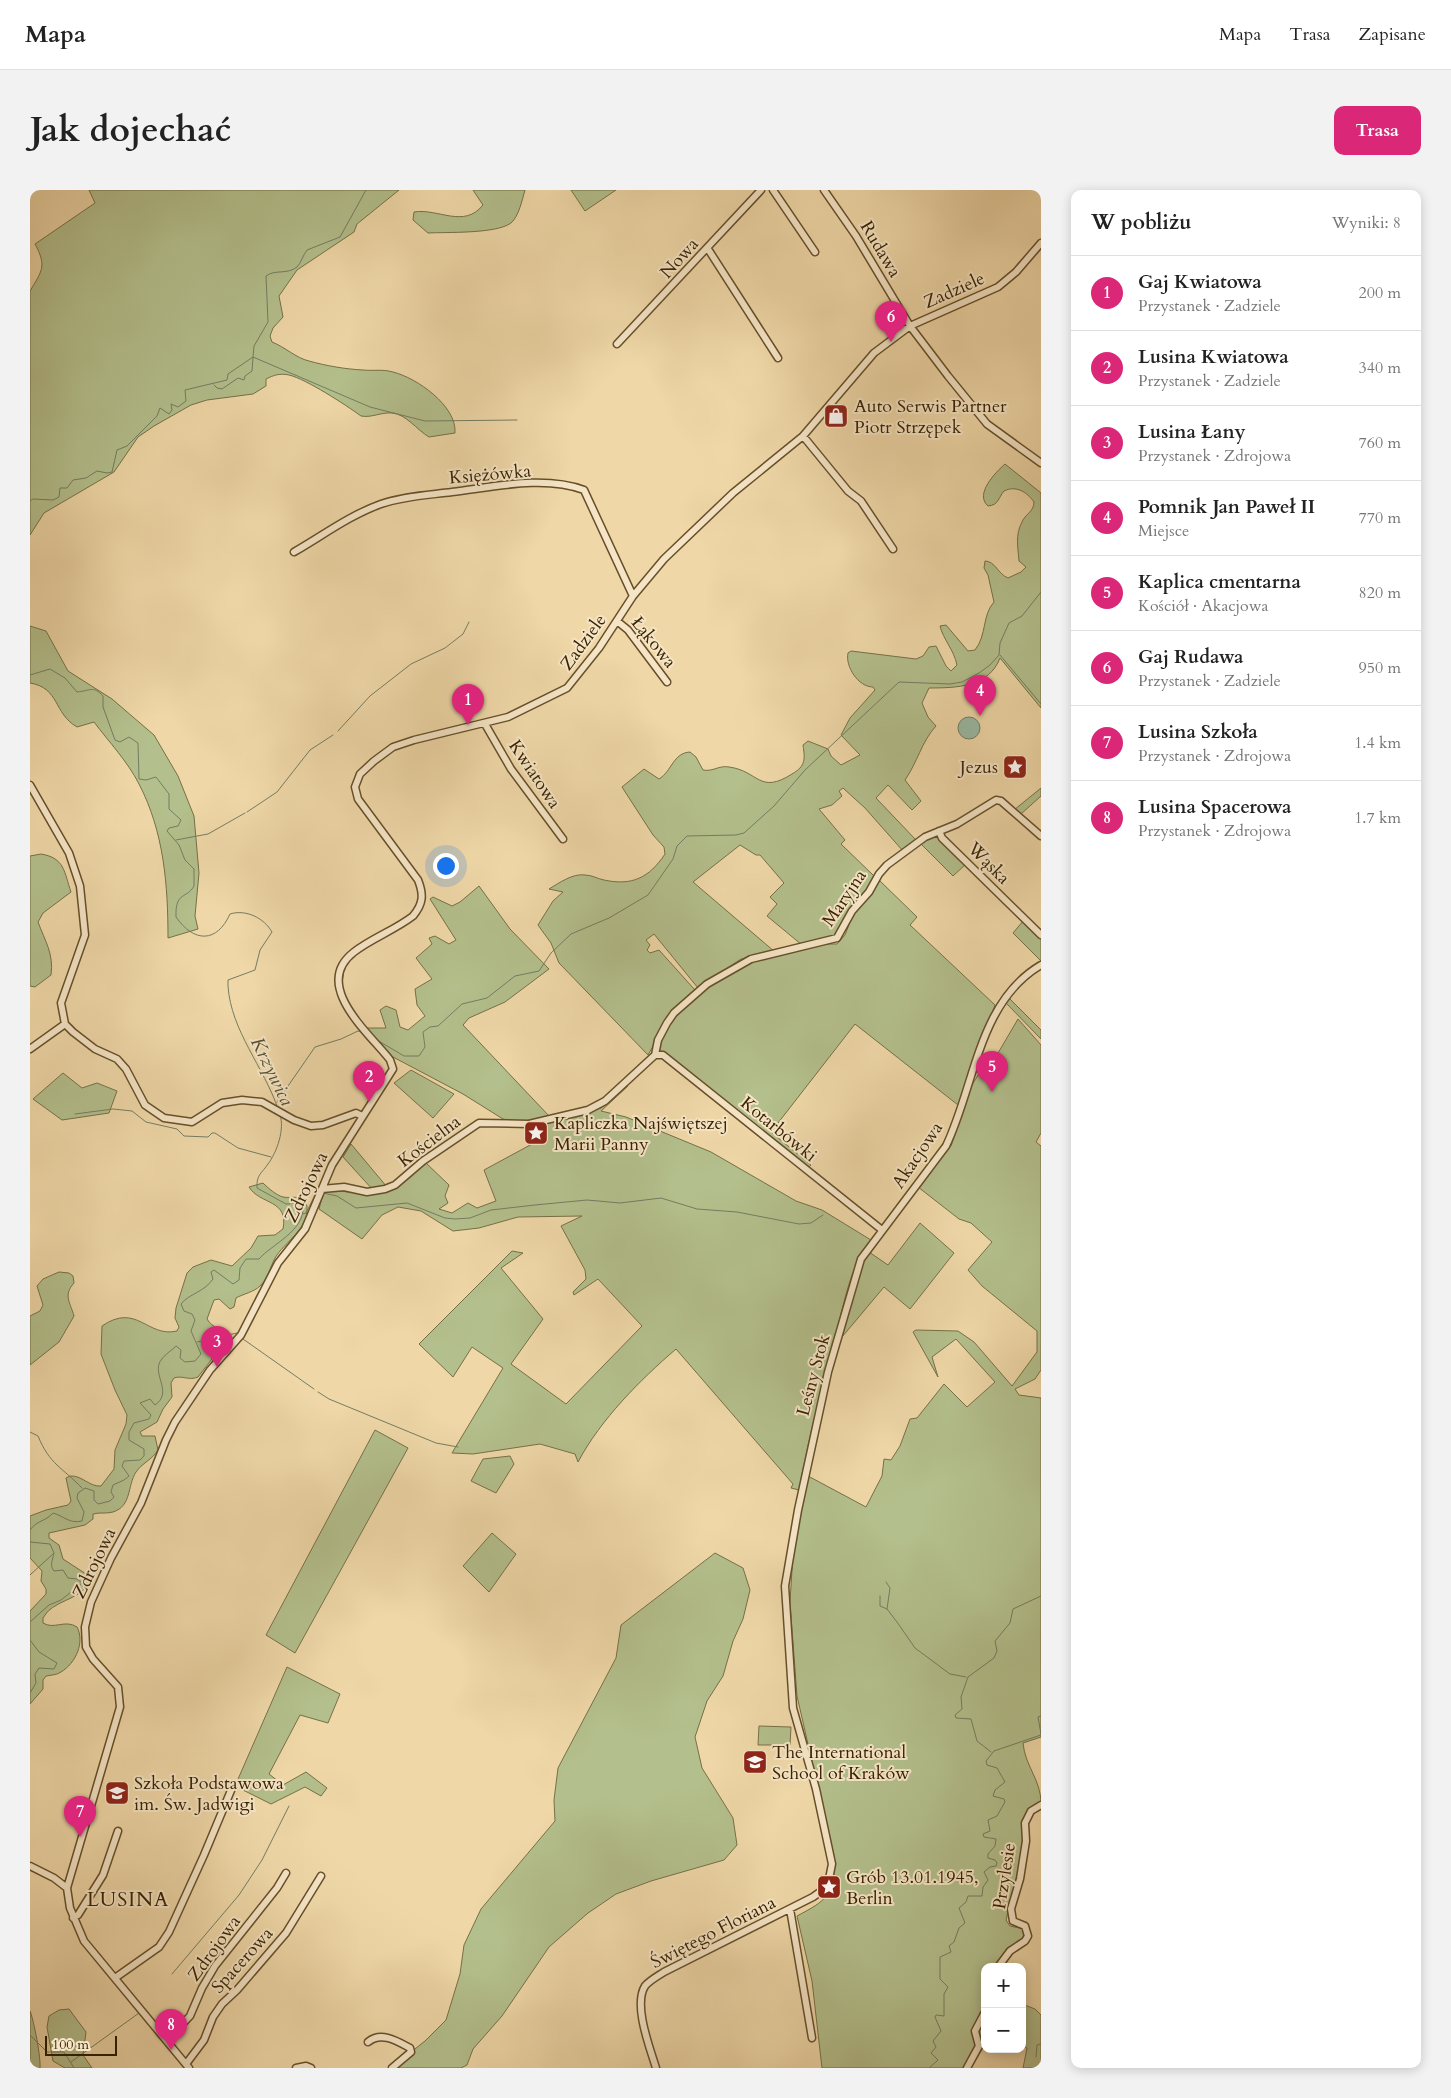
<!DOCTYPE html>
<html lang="pl">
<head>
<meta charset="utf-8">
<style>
  :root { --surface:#fff; --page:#f2f2f2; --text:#222; --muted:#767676; --line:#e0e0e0; --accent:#db2777 }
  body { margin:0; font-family:Cardo,serif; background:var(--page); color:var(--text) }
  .controls { position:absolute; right:15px; bottom:15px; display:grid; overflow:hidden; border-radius:10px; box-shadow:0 2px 12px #0003 }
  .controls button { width:45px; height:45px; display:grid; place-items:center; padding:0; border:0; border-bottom:1px solid var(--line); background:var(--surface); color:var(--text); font:25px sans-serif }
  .scale { position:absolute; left:15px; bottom:12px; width:72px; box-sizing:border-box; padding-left:5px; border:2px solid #392200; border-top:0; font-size:14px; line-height:18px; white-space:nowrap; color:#392200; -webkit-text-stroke:4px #f5e5c6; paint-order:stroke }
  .you { position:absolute; left:415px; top:675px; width:18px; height:18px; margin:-12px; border:4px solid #fff; border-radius:50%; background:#1a73e8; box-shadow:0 0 0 8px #1a73e833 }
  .badge { display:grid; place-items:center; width:32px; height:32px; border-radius:50%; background:var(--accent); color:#fff; font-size:16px; font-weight:700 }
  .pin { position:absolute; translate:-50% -41px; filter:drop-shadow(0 1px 2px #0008) }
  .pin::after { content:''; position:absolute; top:26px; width:18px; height:15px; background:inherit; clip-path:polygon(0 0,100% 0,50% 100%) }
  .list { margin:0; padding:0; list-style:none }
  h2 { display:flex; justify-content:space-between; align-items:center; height:65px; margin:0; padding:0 20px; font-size:21px }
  h2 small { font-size:16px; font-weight:400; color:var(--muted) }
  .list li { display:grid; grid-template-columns:32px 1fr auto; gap:15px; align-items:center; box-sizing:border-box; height:75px; padding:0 20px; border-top:1px solid var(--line) }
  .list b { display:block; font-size:19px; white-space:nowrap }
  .list p { margin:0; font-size:16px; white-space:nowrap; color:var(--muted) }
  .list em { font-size:16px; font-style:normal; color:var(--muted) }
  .map { position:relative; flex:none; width:1011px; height:1878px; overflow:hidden; border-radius:10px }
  header { display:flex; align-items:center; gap:30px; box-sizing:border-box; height:70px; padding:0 25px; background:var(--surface); border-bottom:1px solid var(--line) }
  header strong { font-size:24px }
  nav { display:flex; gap:28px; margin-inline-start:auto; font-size:18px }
  .intro { display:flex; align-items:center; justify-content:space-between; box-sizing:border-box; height:120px; padding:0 30px }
  h1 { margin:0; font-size:35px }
  .button { padding:12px 22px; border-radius:10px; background:var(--accent); color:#fff; font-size:18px; font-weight:700 }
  main { display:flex; gap:30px; padding:0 30px }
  aside { flex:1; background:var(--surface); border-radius:10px; box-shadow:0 2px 12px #0003 }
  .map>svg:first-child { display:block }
</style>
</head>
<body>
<header>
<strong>Mapa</strong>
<nav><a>Mapa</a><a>Trasa</a><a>Zapisane</a></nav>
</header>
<div class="intro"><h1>Jak dojechać</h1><a class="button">Trasa</a></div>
<main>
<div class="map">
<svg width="1011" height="1878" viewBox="0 0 1011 1878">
  <rect width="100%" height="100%" fill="#efd7a7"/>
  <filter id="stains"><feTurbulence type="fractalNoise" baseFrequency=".004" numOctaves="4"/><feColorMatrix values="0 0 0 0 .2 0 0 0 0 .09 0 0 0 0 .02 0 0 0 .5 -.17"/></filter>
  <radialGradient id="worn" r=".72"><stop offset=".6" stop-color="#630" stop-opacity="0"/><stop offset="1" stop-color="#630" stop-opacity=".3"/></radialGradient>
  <path fill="#b3bf8c" stroke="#767046" d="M59,0H369L327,34L324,42L267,80L249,106L253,127L243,138L240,146L242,152C255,157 266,168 279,171C297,176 315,179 333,180C343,181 353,179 363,182C387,188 427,216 425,243L399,247C387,240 376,224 362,223C351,222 342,228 331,226C316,215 276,189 259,185C250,183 244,185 236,189V196L223,204L177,210L161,215L124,236L108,247L84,282L14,323L0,345V101C12,81 17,76 5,54L65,13Z
    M443,0H495C492,10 489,26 481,33C466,44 417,42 398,43L383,30L384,22C408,18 434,39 453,15Z
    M541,0H586L555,21Z
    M975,274L1011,303V518L970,468C959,497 927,498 899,498L892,513L898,527L906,536C892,551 887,573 875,590L891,611L882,620L858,595L846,608L886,650L873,661L835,618L813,598L809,601L812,606L802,615L789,619L815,650L811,654L844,686C834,707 817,724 807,746L772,755L737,726L747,714L740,707L754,693L730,665H726L710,655L663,692L745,762L711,769L668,798L624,744L616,750L620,755L617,760L620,763L629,760L665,800L641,824L618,865L529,773L521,753L508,735L523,711L533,702L519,699C529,693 543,683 555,685C562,685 568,689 574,690C602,696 619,688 635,664L634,657L623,645L592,597L614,579L629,589C642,581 643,563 660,562L666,567L673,580C683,582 689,575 699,577C729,581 729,605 762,584C776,576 775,569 773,555L778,551L798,559L801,566L811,575L830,565L811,545L820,528L845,500L843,497C828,497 815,476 818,463L821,461L886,469L893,466L899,457L906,456L916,476L921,481L927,475C924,460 913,449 910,436L916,435L938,461L945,460C957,445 952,425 964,412L958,385L954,378L955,371C965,371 968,384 978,388L991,382L996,377L989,371C988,357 985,345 992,332C995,324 1004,322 1004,312C997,302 986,295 974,301C968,308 969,315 958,316C944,304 966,282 975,274Z
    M0,436L16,441L38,481L82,509L124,545L148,586L164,626L169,683L165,726L168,739L138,748C138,695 134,642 109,594C98,572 79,552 64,532L47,537C23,523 30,498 0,493Z
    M1011,598V606L991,624L984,620Z
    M907,645L936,674L923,686L890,653Z
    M11,664C35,668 34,682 41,702L13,723L8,732C15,751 24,764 21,785L5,797L0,796V666Z
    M848,689L887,727L880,735L965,815L928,915L825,834L741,942L781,975L778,978L627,859L636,839L654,817L679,797L717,772L791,754H807L815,745L824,722Z
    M449,696L480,739L519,779L475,812L439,828L433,835L520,927L489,933L473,929L433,904L363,867L335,838H356L350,820L356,816L366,820L370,837L378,840L395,826L387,815L385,799L402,789L386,768L402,754L399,748L405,746L419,754L426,750L400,709L403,707L422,716L430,712Z
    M994,730L1011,747V771L983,743Z
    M979,808L1011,840V849L976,813Z
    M988,829L1011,855V943L1006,952L1011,956V1180L1005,1189L985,1199L989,1205L1011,1208V1547L993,1553C995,1576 1011,1590 1011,1613L995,1625L990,1673L976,1730L980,1736L994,1739L993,1749L977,1758L967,1777H955V1788L952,1793L955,1808L954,1856L941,1878H792L782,1791L767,1726C797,1710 802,1707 805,1672L767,1506L760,1412L763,1364L778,1286L836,1317L852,1286L854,1269L861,1270L870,1256L880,1229L887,1228L914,1194L937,1217L965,1192L926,1149L902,1167L908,1187L883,1142L886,1140L928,1141L944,1152L982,1196L1007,1162V1141L952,1096L938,1080L962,1052L941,1033L929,1029L888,997L917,957L921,956L942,895L948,885L954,887Z
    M381,880L424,904L403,928L364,893Z
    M33,883L52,898L67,893L87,901L79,923L32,930L3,909Z
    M595,895L598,896L571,921L596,927L681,962L766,1011L792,1020L841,1050C820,1076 815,1111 806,1143C792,1195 779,1247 769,1300L761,1298L763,1294L646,1159C610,1190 571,1229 548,1272L545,1264L510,1254L443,1264L422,1263L473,1178L442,1157L423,1187L389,1154L482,1061L493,1063L471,1078L513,1129L481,1174L536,1214L612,1136L568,1089L544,1105L543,1102L556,1089L555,1080L531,1036L552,1026L488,1027L449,1038L423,1041L391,1021L368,1017L352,1025L332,1049L289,1019L294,1000C315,1000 343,1008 361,1000C374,995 385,982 396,973L419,995L415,1006L418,1013L409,1019L422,1023L438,1013L447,1018L466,1011L454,980L515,947L506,936L571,918Z
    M321,954L357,997L343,1000L313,967Z
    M233,993C238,998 246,1005 253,1007C265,1009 271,1003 277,1016C279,1040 254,1052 245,1068C240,1077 238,1089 230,1096C224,1102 213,1104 206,1108L204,1117L200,1119L189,1109L184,1110L177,1129C182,1138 193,1139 198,1148L168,1187C159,1191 152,1185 144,1188L141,1193L142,1207L133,1219L127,1232L110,1242L112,1246H125L128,1260C122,1270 112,1273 106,1282C97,1296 102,1316 83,1322C76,1324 70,1322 63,1324V1329L55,1335L19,1343V1348L29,1355L33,1369L56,1384L59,1393C49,1411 22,1410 13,1428V1433C24,1440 35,1429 47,1437C55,1452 46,1473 31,1482C27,1485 21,1485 16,1486L13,1490V1499L0,1514V1421L16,1404V1399L11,1391L12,1381L0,1368V1326L16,1320L38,1315L41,1311L36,1288L40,1286C52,1285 59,1297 71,1296L84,1279L85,1260L96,1234L97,1225L85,1200L71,1164L72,1136C107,1112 117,1148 147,1141L149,1137L145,1128L146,1118L157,1083L163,1077L181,1070L202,1076L221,1058L228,1046L245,1045L253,1039C259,1009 230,1015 219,997Z
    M890,1033L924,1063L880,1119L854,1097L812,1147L833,1070L839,1062L858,1075Z
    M29,1082L39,1083L43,1086L44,1093C33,1105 40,1112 44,1126L29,1152L0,1175V1126L10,1121L13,1115L7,1096L13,1089Z
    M345,1240L378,1258L265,1463L236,1445Z
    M480,1266L484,1274L466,1303L441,1291L453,1269Z
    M462,1343L486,1364L459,1402L433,1376Z
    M685,1363L713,1378L720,1400L713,1429L703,1451L693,1486L677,1511L665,1547L672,1578L703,1628L707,1655L694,1670L621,1691L586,1704L558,1723L519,1757L472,1826L443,1859L437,1875L431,1878H361L395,1851L416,1830L430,1784L434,1755L451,1719L525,1631L524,1610L528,1578L586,1468L591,1435Z
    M257,1477L310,1504L298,1533L270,1525L239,1584L253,1595L276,1582L297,1598L291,1606L275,1597L241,1614L205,1596Z
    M729,1536L761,1537L760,1555H728Z
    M992,1814L1005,1819L1011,1825V1878H993L997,1858L992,1856Z
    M39,1819L56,1842L53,1865L62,1878H35L23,1871L17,1837L19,1826L29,1820Z
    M0,1821C4,1831 11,1868 10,1878H0Z"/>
  <path fill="#9abaa5" stroke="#737d63" d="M928 538a11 11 0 1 1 22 0a11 11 0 1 1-22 0Z"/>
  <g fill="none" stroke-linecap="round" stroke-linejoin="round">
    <path stroke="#737d63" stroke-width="1" d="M184,195L187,198L192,199L208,188L214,190L215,186L222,181L223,167L340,217L395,231L487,230
      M0,311L3,309L23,310L29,307L30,298H37L43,290L56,288L67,281L77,283L82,282L87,260L97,256L127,226L130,218L139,224L142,220L141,214L148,217L156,211L155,200L197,190L198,184L223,167L224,156L238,132L236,86C245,79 257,85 267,77C271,73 273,65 277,60L310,47L336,0
      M970,465L1011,514
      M0,485L20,479L35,488L47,502C60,501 63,495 73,506V517L85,550L90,552L99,547L108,553L109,589L116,590L126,587L139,604V619L151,630L148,636L139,638L137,641L149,655L155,670L164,679V696C157,709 145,701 146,727C164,753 187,753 200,724C216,719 234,728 242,742L230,760L225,780L198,790V796C201,841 234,877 248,919
      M308,541L340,506L381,474L415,458L433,444L439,432
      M217,622L247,602L280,560L303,545
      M146,650L178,644L215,623
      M347,850L374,866H389L395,857L393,842L400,837L408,836L432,814L457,808L485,786L509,781L521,763L541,744L579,728L618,705L643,669L647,656L657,646L706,645L714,643L744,616L775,580L869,492L920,494L932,492L949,483L960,475L969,465L970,453L979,433L992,426L1011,402
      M247,912L285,857L311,849L328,841L332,842
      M45,924L83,919L102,921L116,932L147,939L154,946L178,947L182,943H185L208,958L241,967
      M293,1003L307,1006L326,1018L377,1013L415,1028L425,1029L440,1028L461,1020L505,1015L557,1010L590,1013L631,1008L667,1019L707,1022L769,1034L781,1033L793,1025
      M273,1024L276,1023L286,1003
      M213,1149L284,1199
      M167,1152L207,1143
      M288,1202L299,1209L406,1253L428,1257
      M0,1242L8,1246C20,1275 32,1277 52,1298
      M0,1340C7,1330 15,1332 23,1323C34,1326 39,1334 52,1331L54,1322L47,1308L48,1303L55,1298L64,1301V1310L68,1314L80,1311L84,1307L81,1302L83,1295L94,1290L99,1286L92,1276L94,1271L110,1270L114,1266V1259L99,1250V1242L104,1233L119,1229L121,1225L110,1213L120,1209L125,1215C142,1203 125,1188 129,1174C131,1167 141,1161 146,1156L151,1160L150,1168L155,1172L165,1171L171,1164L161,1141L165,1130L162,1124L154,1121L151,1114C160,1103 173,1103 183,1089L181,1082L184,1080L203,1094L209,1090L210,1078L216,1069H229C242,1054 275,1041 273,1016L268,1013L256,1014L227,998C226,985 232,983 238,974C247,962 255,939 250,925
      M0,1352L20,1354L24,1363C23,1370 19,1375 24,1381L33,1380L38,1388L47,1389L52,1393L31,1410L19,1415L0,1432
      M0,1385L23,1364
      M856,1392L860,1398L857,1419
      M850,1406V1416L857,1419L867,1432L885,1458L920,1484L936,1487
      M0,1450L9,1462L27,1473L24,1479L9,1478L5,1484L6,1493L0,1503
      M1011,1526L1008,1527L1011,1544
      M961,1562L947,1551L941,1529L926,1528L925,1525L932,1519L931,1507L938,1487L964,1468L967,1461L965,1451L980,1433L983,1419L1011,1406
      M142,1784L209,1705L232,1670L259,1616
      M0,1845L17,1862H34L44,1878
      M1006,1867L1007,1855L1011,1854
      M41,1872L109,1823
      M899,1878L908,1870L901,1863L906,1857L903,1851L911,1841L905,1827L906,1825L914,1826V1804L918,1797L910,1789V1767L921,1762L919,1756L924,1752L929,1738L935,1733L929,1718L936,1712L938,1706H952L953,1697L958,1690L954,1682L960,1677L966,1676L967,1673L965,1670L958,1668V1664L965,1656L966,1649L954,1647L953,1644L960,1641L958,1630L967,1626L975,1612L974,1609L963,1606L965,1600L975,1592L967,1578L957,1575L956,1571L964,1561L1011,1545"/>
    <defs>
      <path id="minor" d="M743,0L785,62
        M794,0L826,46L880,136L918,186L957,234L1011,273
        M678,59L748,168
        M587,154L731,0
        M773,246L818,301L831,311L863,359
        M264,362C292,346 320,325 351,314C374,306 399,305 422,302C464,297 514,285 554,300L603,406
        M587,431L598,440L637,492
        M455,534L481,579L533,649
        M0,595L39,663L50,696L55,745L31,813L35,834L43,842L65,859L87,869L96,879L115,915L134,928L162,932L192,913L212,910L232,912L264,930L281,936L293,935L326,923L332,926
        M909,641L912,648L1011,745
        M0,859L35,834
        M625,865L628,850L637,833L644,823L677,794L721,769L807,748L822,721L839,702L849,684L857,675L895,647L927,634L966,610L971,611L1011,646
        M625,865H633L852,1040
        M292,999L314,997L337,1002L355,999L365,995L393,971L449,933L499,934L558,920L575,911L625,865
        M0,1676L24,1688L37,1698
        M760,1719L782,1848
        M43,1728L48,1725L73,1685L88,1641
        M968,1777L980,1761L995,1751L998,1746L995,1736L983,1731L981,1719L990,1689L996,1651L995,1633L1001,1621L1011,1615
        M85,1788L129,1757L139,1742L174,1665L202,1598
        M137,1850L160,1826L172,1798L185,1776L247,1698L256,1683
        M338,1852C351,1841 367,1851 380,1858L381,1862L362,1878
        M156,1874L174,1850L183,1827L192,1814L207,1800L256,1743L291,1686
        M159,1878L54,1751L40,1718L37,1698L90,1517L88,1497L63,1469L56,1457L55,1437L61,1412L81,1368L111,1313L136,1250L145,1232L180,1180L211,1145L248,1073L275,1039L302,975L363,879L360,870C339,843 281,795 324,762C342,748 365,740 383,726C393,714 394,705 388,690L328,609L325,597L330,584L344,571L363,557L384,550L478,527L537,498L569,458L603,406L634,369L703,303L773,246L844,163L880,136L968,97L986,82L1011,53
        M266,1878L276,1876L281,1878
        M626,1878C620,1858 603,1815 615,1796C620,1790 628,1786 634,1782L783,1707L790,1702L799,1689L802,1674L786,1599L763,1518L755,1396L768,1320L798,1182L831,1069L916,956C945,896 948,812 1011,775
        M937,1878L949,1856L945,1841L955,1822"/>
    </defs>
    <use href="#minor" stroke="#664f2a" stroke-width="9"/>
    <use href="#minor" stroke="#f5e5c6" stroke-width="6"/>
  </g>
  <defs>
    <symbol id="shop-square" viewBox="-11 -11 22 22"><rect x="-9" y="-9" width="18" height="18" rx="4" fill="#8f2418" stroke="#f5e5c6"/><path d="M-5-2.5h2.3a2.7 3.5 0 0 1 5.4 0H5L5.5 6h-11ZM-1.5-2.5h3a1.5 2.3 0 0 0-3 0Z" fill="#fff"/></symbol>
    <symbol id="sight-square" viewBox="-11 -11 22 22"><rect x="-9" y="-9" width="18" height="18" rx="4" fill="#8f2418" stroke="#f5e5c6"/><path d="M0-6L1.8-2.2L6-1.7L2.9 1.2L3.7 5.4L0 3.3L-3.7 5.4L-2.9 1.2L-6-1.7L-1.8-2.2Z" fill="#fff"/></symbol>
    <symbol id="school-square" viewBox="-11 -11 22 22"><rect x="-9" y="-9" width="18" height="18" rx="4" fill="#8f2418" stroke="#f5e5c6"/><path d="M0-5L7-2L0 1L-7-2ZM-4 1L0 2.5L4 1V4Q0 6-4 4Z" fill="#fff"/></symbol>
  </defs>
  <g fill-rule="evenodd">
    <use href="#shop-square" x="792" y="212" width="28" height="28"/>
    <use href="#sight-square" x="971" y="563" width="28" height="28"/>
    <use href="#sight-square" x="492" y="929" width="28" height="28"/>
    <use href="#school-square" x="711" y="1558" width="28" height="28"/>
    <use href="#school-square" x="73" y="1589" width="28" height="28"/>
    <use href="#sight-square" x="785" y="1683" width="28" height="28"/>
  </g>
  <g text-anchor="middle" stroke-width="4" stroke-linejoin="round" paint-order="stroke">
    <g font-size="18" fill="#392200" stroke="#f5e5c6">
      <text transform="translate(851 59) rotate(59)" y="6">Rudawa</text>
      <text transform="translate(649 68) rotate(-48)" y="6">Nowa</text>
      <text transform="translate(924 100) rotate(-24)" y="6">Zadziele</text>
      <text transform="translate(460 284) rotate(-5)" y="6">Księżówka</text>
      <text transform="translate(553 452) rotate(-54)" y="6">Zadziele</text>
      <text transform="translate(624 452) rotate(51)" y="6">Łąkowa</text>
      <text transform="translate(505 584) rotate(56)" y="6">Kwiatowa</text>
      <text transform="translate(959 673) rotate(45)" y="6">Wąska</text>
      <text transform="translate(814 708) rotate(-56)" y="6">Maryjna</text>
      <text transform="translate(749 939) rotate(39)" y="6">Kotarbówki</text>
      <text transform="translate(399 951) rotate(-37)" y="6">Kościelna</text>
      <text transform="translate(887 965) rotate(-56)" y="6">Akacjowa</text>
      <text transform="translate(276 997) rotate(-64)" y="6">Zdrojowa</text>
      <text transform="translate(783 1185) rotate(-75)" y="6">Leśny Stok</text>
      <text transform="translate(64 1373) rotate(-64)" y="6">Zdrojowa</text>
      <text transform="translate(974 1686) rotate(-81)" y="6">Przylesie</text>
      <text transform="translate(683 1742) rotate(-27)" y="6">Świętego Floriana</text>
      <text transform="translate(184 1758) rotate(-54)" y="6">Zdrojowa</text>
      <text transform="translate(212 1770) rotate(-48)" y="6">Spacerowa</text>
    </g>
    <g font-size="18" fill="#392200" stroke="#f5e5c6" text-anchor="start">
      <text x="824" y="222">Auto Serwis Partner<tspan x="824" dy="21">Piotr Strzępek</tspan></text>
      <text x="968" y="583" text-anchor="end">Jezus</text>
      <text x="524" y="939">Kapliczka Najświętszej<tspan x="524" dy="21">Marii Panny</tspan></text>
      <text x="742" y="1568">The International<tspan x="742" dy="21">School of Kraków</tspan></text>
      <text x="104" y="1599">Szkoła Podstawowa<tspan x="104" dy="21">im. Św. Jadwigi</tspan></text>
      <text x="816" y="1693">Grób 13.01.1945,<tspan x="816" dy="21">Berlin</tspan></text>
    </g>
    <g font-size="19" font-style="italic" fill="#565032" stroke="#f5e5c6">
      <text transform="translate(243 881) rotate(64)" y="7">Krzywica</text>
    </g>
    <g font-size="20" letter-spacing="1" fill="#392200" stroke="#f5e5c6">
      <text x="98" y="1716">LUSINA</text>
    </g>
  </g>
  <rect width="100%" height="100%" filter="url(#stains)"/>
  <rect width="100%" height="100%" fill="url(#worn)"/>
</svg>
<div class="controls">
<button>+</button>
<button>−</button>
</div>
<div class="scale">100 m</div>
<div class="you"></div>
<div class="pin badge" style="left:438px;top:535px">1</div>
<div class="pin badge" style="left:339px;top:912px">2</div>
<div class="pin badge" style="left:187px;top:1177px">3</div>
<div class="pin badge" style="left:950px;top:526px">4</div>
<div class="pin badge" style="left:962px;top:902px">5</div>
<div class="pin badge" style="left:861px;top:152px">6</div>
<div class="pin badge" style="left:50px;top:1647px">7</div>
<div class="pin badge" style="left:141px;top:1860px">8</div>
</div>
<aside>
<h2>W pobliżu<small>Wyniki: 8</small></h2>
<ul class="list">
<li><span class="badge">1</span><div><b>Gaj Kwiatowa</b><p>Przystanek · Zadziele</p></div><em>200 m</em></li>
<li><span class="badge">2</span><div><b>Lusina Kwiatowa</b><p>Przystanek · Zadziele</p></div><em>340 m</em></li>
<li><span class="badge">3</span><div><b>Lusina Łany</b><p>Przystanek · Zdrojowa</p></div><em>760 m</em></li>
<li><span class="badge">4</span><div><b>Pomnik Jan Paweł II</b><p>Miejsce</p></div><em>770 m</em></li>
<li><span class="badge">5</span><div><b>Kaplica cmentarna</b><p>Kościół · Akacjowa</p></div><em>820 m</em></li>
<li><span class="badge">6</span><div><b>Gaj Rudawa</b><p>Przystanek · Zadziele</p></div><em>950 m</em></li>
<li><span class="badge">7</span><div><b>Lusina Szkoła</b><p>Przystanek · Zdrojowa</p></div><em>1.4 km</em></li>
<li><span class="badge">8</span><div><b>Lusina Spacerowa</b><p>Przystanek · Zdrojowa</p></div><em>1.7 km</em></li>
</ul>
</aside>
</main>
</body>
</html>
